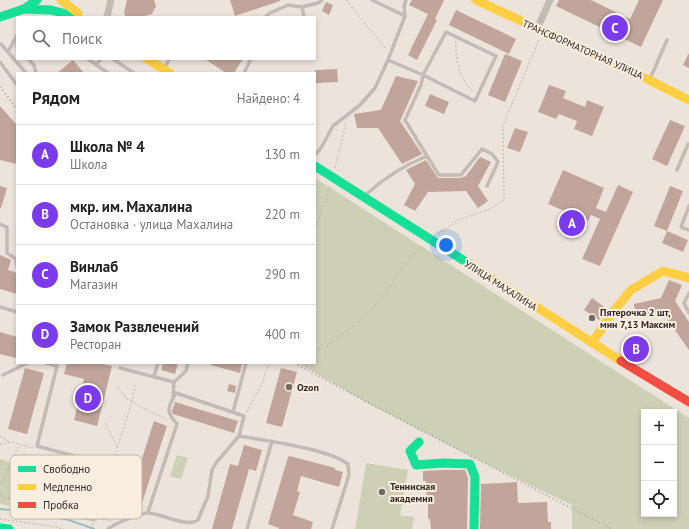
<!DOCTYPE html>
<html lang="ru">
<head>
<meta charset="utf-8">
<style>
  :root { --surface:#fff; --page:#f6f6f6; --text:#222; --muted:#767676; --line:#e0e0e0; --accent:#7c3aed }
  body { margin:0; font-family:"PT Sans",sans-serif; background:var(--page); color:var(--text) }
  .controls { position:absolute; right:12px; bottom:12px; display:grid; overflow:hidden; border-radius:0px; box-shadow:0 2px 6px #0003 }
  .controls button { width:36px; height:36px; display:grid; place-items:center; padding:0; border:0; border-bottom:1px solid var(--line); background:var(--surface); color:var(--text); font:20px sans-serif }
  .you { position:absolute; left:446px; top:245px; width:14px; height:14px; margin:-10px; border:3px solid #fff; border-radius:50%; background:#1a73e8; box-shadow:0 0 0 6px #1a73e833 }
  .badge { display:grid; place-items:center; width:26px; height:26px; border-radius:50%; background:var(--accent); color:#fff; font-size:13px; font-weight:700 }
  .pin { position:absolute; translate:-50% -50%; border:2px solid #fff; box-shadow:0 1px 4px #0006 }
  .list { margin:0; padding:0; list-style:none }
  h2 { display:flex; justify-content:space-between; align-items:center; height:52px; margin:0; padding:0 16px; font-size:17px }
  h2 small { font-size:13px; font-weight:400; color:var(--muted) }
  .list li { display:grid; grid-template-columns:26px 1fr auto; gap:12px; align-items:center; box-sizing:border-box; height:60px; padding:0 16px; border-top:1px solid var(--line) }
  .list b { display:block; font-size:15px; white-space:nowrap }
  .list p { margin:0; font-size:13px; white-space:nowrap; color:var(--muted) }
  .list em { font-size:13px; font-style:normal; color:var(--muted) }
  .icon { flex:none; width:22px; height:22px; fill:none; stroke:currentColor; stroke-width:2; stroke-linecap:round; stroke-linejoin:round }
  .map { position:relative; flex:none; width:689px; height:529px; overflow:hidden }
  .search { position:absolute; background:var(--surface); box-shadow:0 2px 6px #0003; left:16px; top:16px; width:300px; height:44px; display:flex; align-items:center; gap:10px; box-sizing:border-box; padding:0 14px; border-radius:0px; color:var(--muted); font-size:15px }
  .panel { position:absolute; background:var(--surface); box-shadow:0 2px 6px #0003; left:16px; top:72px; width:300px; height:292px; border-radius:0px }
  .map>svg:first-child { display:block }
</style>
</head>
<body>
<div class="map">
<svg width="689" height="529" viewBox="0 0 689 529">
  <rect width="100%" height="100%" fill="#ece3db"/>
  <path fill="#cdd0b4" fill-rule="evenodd" d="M315,178L689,418V529H572V505L480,461L369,404L298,363H315ZM644,412H674V514H644Z
    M177,455L188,458L181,479L170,476Z
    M0,459L14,464V467L20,474L102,496L96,522L0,504Z
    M366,463L408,470L400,515L414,517L412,529H355Z"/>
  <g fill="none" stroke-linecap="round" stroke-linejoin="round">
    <path stroke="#97bfbd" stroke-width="2" d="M0,509L29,512L69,520L94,529"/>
  </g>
  <path fill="#c1a59c" d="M127,0H154L156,6L152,14L141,17H126L124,13Z
    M230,0H280V1L235,16Z
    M412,0H444L435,19L437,20L417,60L408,55L428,14L409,5Z
    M559,0H591L630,19L639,0H663L641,47L556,6Z
    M326,2L333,5L329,15L322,11Z
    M456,10L516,39L509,54L449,25Z
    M689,53V68L683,65Z
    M505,54L522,61L505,102L488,95Z
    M205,59H243L234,73H226Z
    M73,60L84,73H57Z
    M337,69L338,82L315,83V70Z
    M396,76L418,81L400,121L422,154L402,164L378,128H357L354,114L381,110Z
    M549,85L566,91L563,98L585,107L587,100L604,107L592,136L574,129L577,121L559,114L556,119L538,112Z
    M430,94L449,102L444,114L425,106Z
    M0,106L17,125V164L0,160Z
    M670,120L685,126L667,166L652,159Z
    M515,128L528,132L520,152L507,148Z
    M480,157L491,162L478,186L488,201L478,208L466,191L428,192L415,211L404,205L415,184L406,170L426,160L438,178H461L466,176Z
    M563,170L604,188L596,208L606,212L618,185L633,192L600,266L582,259L600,219L591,215L588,221L548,204Z
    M0,186L7,188L1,208H0Z
    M670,186L683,191L667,231L654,226Z
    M667,231L688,240L683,252L662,243Z
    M0,255L11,260L8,270L17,273V294L0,289Z
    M669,280L682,285L675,301L689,322V350L663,313L636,318L634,304L661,298Z
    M592,298L607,309L599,320L584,310Z
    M0,332L17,337L16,358L0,354Z
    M67,363H98L112,366L97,426L74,420L84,379L64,374Z
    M163,363H178L175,374L161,370Z
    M211,363H242L240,373L211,365Z
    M25,368L44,373L27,434L8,429Z
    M281,368L297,372L282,427L266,423Z
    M229,384L236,386L235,393L227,391Z
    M175,402L238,421L234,433L173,414L172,411Z
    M154,421L167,426L141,506L128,502Z
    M244,445L262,450L256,471L249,469L232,529H212L230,464L238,466Z
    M24,454L87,471L82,488L19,472Z
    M290,456L335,468V470L343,472L339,487L301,476L297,491L300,492L293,515L313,522L311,529H278L279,528L268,524L288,457Z
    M443,470H465L468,478L467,529H431L430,519H428V501H427L426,481H423V471Z
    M517,482L518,503L547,502L548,522H551V529H480L481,484Z"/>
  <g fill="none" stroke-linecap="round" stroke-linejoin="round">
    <path stroke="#bcb4ae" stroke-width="1" stroke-dasharray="2 2" stroke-linecap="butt" d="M346,0L386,49
      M456,41C455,61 460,78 473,92
      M335,168L346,123
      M315,230L330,185
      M438,234L458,220L492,208L504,200L503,125L539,40
      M315,350L324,348L359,322L378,302L411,257L423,246
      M117,386L126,398L144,409L167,419
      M247,412L263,381L269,363
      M105,423L117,447
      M0,436L10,442
      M0,444L11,442L33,448
      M12,461L22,463
      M90,465H92L116,519
      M1,485L19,445
      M104,490L132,401L135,385
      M0,496L111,521
      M0,519L50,526L64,529
      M92,529L93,518"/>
    <path stroke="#c4bbb5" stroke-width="3.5" d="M372,0L405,16
      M302,7L304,17
      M265,17L270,13L288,5L302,7L318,3L322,0
      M446,32L496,56L475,101L423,75Z
      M17,41V47
      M1,44L26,73
      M8,52L17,35
      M28,59L34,65L36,73
      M88,59L108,73
      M113,59L134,73
      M388,60L405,16L404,6L406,0
      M0,62L17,85
      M96,65L101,59
      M164,68L170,59
      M244,73L251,59
      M650,79L667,40
      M315,155L321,148L333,126L360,105L375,88L388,60L423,75L421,85L405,120L427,156
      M677,170L688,144H689
      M364,196C384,178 402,166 427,156L439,175H461L482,149L492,154L498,162L487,186
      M689,206L681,227L689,230
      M0,224L7,227V253L16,259L17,266
      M689,293L684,303L689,313
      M0,307L17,312
      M46,363L57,366L37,446L89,460
      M120,368L174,382L173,397
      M3,375L27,363
      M154,376L158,363
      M174,382L186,371L188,363
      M233,412L246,363
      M239,436C267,441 326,448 348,464L349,475L332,529
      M108,529C114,524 142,512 149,513C162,514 188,528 198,520L208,496L212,470L216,463L239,436L244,416L176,393C168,407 165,411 177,424L148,512
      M247,529L272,441"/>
    <path stroke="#c4bbb5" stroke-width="7" d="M107,17L111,0
      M537,29L550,0"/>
    <path stroke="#16e098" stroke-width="9" d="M23,9L51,10L78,17
      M0,17L24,9L37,0
      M315,166L474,267
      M419,442L410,451L416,465L443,463L470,464L475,477L474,529
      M0,528L9,529"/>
    <path stroke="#ffcf43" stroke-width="9" d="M61,0L78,13
      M476,0L649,80L689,100
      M147,59L170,73
      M474,267L621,361
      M592,343L612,313L631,290L663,271L689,278"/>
    <path stroke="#f24e42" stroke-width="9" d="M621,361L689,402"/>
    <path stroke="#aca49f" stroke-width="2" stroke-dasharray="1 3" stroke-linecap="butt" d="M0,87L17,109
      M294,363L405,422L612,529"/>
  </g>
  <g fill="#746a64" stroke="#faeee1" stroke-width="1.5">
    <circle cx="592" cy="318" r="4"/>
    <circle cx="289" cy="387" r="4"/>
    <circle cx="382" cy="492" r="4"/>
  </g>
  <g text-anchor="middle" stroke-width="4" stroke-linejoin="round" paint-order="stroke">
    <g font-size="10" fill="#342924" stroke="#faeee1">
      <text transform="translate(583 49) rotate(24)" y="4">ТРАНСФОРМАТОРНАЯ УЛИЦА</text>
      <text transform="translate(501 285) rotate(33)" y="4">УЛИЦА МАХАЛИНА</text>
    </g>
    <g font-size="10" font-weight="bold" fill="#342924" stroke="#faeee1" text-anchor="start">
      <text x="600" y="316">Пятерочка 2 шт,<tspan x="600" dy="12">мин 7,13 Максим</tspan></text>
      <text x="297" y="391">Ozon</text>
      <text x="390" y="490">Теннисная<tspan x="390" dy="12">академия</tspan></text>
    </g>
  </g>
  <rect x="10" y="455" width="132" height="64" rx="6" fill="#faeee1" stroke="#bfb3a8" stroke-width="1"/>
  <rect x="18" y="466" width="18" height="6" fill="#16e098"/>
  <rect x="18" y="484" width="18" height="6" fill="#ffcf43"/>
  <rect x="18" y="502" width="18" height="6" fill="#f24e42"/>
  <g font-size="11" fill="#342924">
    <text x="43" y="473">Свободно</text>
    <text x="43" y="491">Медленно</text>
    <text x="43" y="509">Пробка</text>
  </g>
</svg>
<div class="controls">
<button>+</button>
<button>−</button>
<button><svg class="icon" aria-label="locate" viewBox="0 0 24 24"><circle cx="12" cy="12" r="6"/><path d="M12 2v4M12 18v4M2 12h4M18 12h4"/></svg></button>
</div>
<div class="you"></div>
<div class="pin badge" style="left:572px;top:223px">A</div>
<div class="pin badge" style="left:636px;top:349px">B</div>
<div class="pin badge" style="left:615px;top:28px">C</div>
<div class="pin badge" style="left:88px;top:398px">D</div>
<div class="search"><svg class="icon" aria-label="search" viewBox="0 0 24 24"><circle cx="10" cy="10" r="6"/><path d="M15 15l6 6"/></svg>Поиск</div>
<section class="panel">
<h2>Рядом<small>Найдено: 4</small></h2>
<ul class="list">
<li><span class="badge">A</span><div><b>Школа № 4</b><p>Школа</p></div><em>130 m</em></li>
<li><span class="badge">B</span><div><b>мкр. им. Махалина</b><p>Остановка · улица Махалина</p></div><em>220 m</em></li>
<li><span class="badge">C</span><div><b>Винлаб</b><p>Магазин</p></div><em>290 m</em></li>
<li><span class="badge">D</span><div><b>Замок Развлечений</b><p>Ресторан</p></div><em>400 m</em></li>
</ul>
</section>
</div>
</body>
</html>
